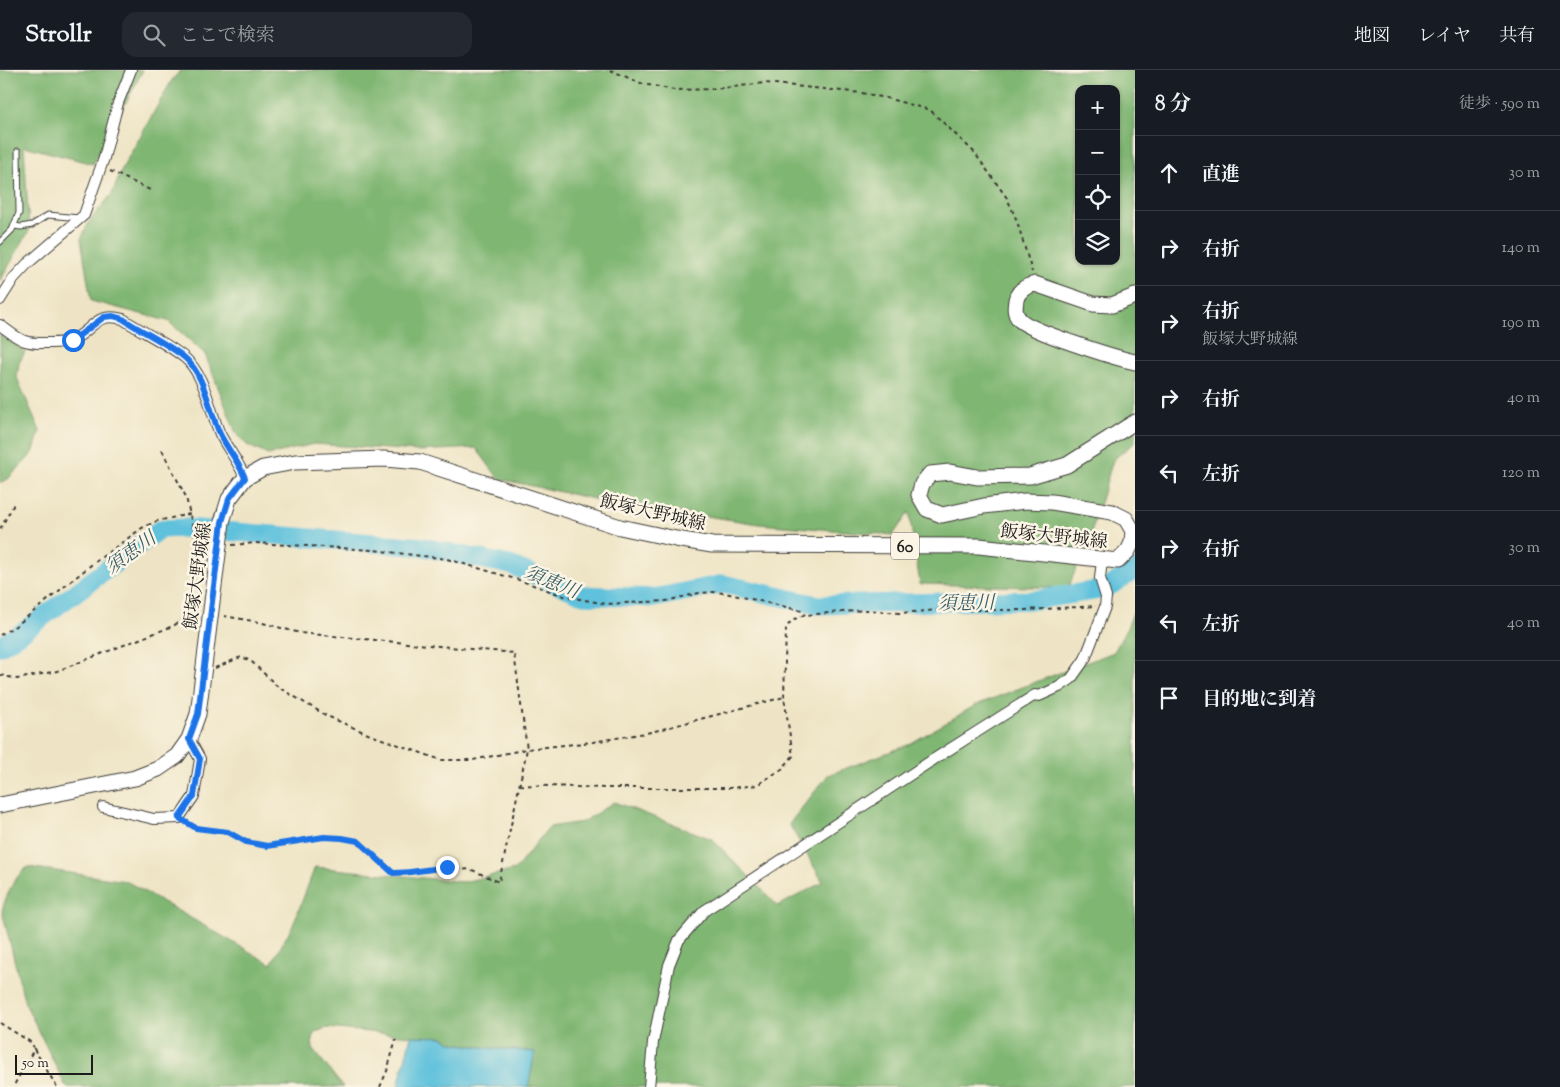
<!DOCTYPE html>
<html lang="ja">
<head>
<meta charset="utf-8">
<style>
  :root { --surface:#171b24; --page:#242831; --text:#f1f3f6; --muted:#9ea1a6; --line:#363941 }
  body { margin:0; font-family:"Sorts Mill Goudy","Noto Serif JP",serif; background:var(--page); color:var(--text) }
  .controls { position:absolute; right:15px; top:15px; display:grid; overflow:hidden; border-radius:10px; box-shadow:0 1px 4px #0004 }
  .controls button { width:45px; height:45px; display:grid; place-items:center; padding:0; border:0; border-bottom:1px solid var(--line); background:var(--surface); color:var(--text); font:25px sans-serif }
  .scale { position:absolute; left:15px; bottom:12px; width:78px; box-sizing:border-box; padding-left:5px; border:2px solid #1c1c1c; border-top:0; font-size:14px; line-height:18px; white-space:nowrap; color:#1c1c1c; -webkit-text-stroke:4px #fcf5e5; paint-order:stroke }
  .stop { position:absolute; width:15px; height:15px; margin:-11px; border:4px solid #1a73e8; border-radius:50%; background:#fff }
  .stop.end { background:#1a73e8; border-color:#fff; box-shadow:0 1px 5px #0008 }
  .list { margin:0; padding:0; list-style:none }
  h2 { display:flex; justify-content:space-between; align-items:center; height:65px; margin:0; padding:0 20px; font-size:21px }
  h2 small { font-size:16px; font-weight:400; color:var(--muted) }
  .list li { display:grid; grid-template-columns:32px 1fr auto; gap:15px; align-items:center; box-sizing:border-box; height:75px; padding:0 20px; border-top:1px solid var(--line) }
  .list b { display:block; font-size:19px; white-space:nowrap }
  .list p { margin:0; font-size:16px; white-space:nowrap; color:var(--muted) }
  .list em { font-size:16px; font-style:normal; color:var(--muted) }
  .icon { flex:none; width:28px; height:28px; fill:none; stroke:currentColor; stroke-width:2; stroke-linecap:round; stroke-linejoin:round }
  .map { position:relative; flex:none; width:1135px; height:1017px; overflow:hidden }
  header { display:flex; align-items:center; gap:30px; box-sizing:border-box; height:70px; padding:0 25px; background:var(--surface); border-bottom:1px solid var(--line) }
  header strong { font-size:24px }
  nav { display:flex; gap:28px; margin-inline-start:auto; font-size:18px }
  .search { width:350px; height:45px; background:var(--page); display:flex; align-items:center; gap:12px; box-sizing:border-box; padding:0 18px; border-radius:15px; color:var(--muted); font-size:19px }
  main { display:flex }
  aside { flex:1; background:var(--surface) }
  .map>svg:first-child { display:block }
</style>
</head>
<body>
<header>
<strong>Strollr</strong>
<div class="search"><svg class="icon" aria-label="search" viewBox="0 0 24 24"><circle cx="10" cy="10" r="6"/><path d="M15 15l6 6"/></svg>ここで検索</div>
<nav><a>地図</a><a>レイヤ</a><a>共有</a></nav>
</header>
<main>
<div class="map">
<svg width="1135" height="1017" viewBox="0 0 1135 1017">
  <rect width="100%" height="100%" fill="#fcf5e5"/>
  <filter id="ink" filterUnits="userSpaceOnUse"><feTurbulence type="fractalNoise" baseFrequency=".02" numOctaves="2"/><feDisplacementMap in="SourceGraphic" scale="10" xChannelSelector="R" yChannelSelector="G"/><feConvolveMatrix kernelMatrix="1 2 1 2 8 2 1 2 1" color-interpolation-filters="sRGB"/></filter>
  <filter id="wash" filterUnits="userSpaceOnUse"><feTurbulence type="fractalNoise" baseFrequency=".0096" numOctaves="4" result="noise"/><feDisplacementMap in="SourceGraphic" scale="20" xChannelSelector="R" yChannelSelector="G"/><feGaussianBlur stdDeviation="1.12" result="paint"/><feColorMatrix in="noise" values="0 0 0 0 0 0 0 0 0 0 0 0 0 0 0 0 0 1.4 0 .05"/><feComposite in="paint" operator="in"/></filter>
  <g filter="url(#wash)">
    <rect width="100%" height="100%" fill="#eee4c5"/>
    <path fill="#7fb672" stroke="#4e6947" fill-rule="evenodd" d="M0,0H143L93,94L24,76L29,161L0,211Z
      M181,0H1135V372L1113,390L1090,466L1068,518L920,514L909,442L893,465L759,454L599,430L499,409L476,378L418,381L314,374L268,385L247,375L236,363L205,284L168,251L91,231L81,169L90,150L112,124L123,97L172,10ZM1079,19H1116V191H1079Z
      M0,264L25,282L19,293L17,308L40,361L33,383L8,409L0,413Z
      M1135,538V1017H528L534,982L488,978L453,973L442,967L411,966L327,958L315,962L312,968L313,979L343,1017H66L25,933L2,841C6,826 14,806 28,797L126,811L271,894L293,855L315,797L463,812L515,800L549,757L583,752L614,732L712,769L778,836L823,812L789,754L828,705L908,675L976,635L1114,582L1127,558Z"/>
    <path fill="#5ec1dc" stroke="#3d6e7c" d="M411,966L442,967L453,973L488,978L535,982L528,1017H398Z"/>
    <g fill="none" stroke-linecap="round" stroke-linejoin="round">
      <path stroke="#5ec1dc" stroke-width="19" d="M0,576L20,564L161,459L187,458L423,477L510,495L583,525L654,528L723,514L817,535L1035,530L1105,519L1135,500"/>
    </g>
  </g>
  <g filter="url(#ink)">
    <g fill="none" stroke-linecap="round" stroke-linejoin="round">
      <defs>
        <path id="lane" d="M14,156L21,157L32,155L48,145L79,148
          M0,172L12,160L19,143L18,81"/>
        <path id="street" d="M0,230L14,208L27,194L84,145L104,88L118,33L131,0
          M0,255C20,270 23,274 49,273C57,273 65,273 72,270C93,261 95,241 123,249C142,262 167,273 185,288C205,305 210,341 220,364C228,380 239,392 245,408
          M103,737L154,749L179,748L194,726L200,689L189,669
          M649,1017L653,972L669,895L679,870L704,841L928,693L1035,625L1039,626L1059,617L1071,609L1085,589L1105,537L1106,527L1100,508L1102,490"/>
        <path id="primary" d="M1135,226L1112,235L1093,234L1035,214C1026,216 1018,220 1016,230C1015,237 1014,243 1019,249C1029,261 1116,288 1135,292
          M0,735L135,708L158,699L177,686L189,669L198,644L222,452L229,429L245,408L263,398L295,392L384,389L420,392L620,457L676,469L712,475L979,476L1118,491L1128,481L1132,473L1133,461L1126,449L1112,442L1052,432L1025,431L984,436L942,445L927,439L919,425L922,414L930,404L950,402L977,407L1030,406L1067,395L1135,352"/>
      </defs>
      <use href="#lane" stroke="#3c3a35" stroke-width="7"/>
      <use href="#street" stroke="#3c3a35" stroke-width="12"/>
      <use href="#primary" stroke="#3c3a35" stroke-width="17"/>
      <path stroke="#3c3a35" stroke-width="2" stroke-dasharray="4 4" stroke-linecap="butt" d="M610,0L643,14L674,20L715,19L765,13L862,23L886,28L930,40L974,82L1007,128L1017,151L1032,202
        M110,101L150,120
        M162,380L186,427L202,500
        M0,459L13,436V431
        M232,475L256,473L373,480L447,489L519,510L564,526L606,534L666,531L699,523L713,522L725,523L786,537L802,541L805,545
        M0,565L17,555L91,495L142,458L157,451L190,444
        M215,598L241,587L251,591L278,617L327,646L368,664L441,690H473L527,679L593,672L651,662L784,627
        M0,605L17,609L57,601L173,556L195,542H199
        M520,715L604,718H730L757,715L782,699L793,686L784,627L786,558L792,550L805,545L867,540L899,543L940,540H1025L1096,536
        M187,753L196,758L228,762L246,772L267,776L324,767L342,768L358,771L393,803H408L428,799L447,797L459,800L470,799L499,812L527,679L514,583L300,563L259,552L224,546
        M0,953L32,973L34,979L13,1017
        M34,979L57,1017
        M380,1017L387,1001L396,970"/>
      <use href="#lane" stroke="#fff" stroke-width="5"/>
      <use href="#street" stroke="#fff" stroke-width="10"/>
      <use href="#primary" stroke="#fff" stroke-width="15"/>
    </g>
  </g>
  <g fill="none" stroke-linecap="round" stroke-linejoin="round" filter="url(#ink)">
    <path stroke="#1a73e8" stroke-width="6" d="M73,270L104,247L113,246L123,249C142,262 167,273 185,288C205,305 209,341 220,364C228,380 239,392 245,408L229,429L222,452L198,644L189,669L200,689L194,726L179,748L196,758L228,762L246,772L267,776L324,767L342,768L358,771L393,803C411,803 429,799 447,797"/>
  </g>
  <g text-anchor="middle" stroke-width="5" stroke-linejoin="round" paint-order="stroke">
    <rect fill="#fcf5e5" stroke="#5f5d58" stroke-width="1" x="891" y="462.5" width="28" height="27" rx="4"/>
    <g font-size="16" font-weight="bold" fill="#1c1c1c">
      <text x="905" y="482">60</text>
    </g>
    <g font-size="18" fill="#1c1c1c" stroke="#fcf5e5">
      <text transform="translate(653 442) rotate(13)" y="6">飯塚大野城線</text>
      <text transform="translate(1054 466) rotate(6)" y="6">飯塚大野城線</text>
      <text transform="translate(197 506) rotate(-82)" y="6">飯塚大野城線</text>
    </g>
    <g font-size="19" font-style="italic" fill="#365e69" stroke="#fcf5e5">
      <text transform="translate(130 482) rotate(-36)" y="7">須恵川</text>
      <text transform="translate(552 511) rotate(22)" y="7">須恵川</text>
      <text transform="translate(966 532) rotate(-1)" y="7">須恵川</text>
    </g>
  </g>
</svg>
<div class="controls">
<button>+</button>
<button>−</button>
<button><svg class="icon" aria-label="locate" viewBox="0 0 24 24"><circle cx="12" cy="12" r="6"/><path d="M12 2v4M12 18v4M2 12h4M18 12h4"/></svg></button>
<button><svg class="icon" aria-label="layers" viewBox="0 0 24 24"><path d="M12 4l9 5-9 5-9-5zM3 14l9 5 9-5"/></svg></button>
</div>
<div class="scale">50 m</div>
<div class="stop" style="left:73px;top:270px"></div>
<div class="stop end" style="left:447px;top:797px"></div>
</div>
<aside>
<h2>8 分<small>徒歩 · 590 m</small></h2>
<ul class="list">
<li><svg class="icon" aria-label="ahead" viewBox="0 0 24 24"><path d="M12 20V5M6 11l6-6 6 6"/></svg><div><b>直進</b></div><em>30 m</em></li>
<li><svg class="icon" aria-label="right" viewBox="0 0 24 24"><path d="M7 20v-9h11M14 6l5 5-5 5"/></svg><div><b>右折</b></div><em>140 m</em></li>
<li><svg class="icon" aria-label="right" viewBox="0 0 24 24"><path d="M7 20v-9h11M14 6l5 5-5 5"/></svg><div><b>右折</b><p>飯塚大野城線</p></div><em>190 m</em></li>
<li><svg class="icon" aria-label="right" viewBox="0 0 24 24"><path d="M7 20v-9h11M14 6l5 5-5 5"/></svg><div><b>右折</b></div><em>40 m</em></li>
<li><svg class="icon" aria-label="left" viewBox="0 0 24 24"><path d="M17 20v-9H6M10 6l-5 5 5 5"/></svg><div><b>左折</b></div><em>120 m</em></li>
<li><svg class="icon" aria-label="right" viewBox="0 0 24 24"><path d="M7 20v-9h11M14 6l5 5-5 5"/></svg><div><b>右折</b></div><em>30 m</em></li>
<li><svg class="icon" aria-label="left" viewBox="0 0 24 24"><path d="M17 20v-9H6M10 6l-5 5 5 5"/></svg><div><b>左折</b></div><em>40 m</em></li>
<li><svg class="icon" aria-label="arrive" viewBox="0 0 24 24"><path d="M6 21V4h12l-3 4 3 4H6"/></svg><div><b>目的地に到着</b></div></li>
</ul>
</aside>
</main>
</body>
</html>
